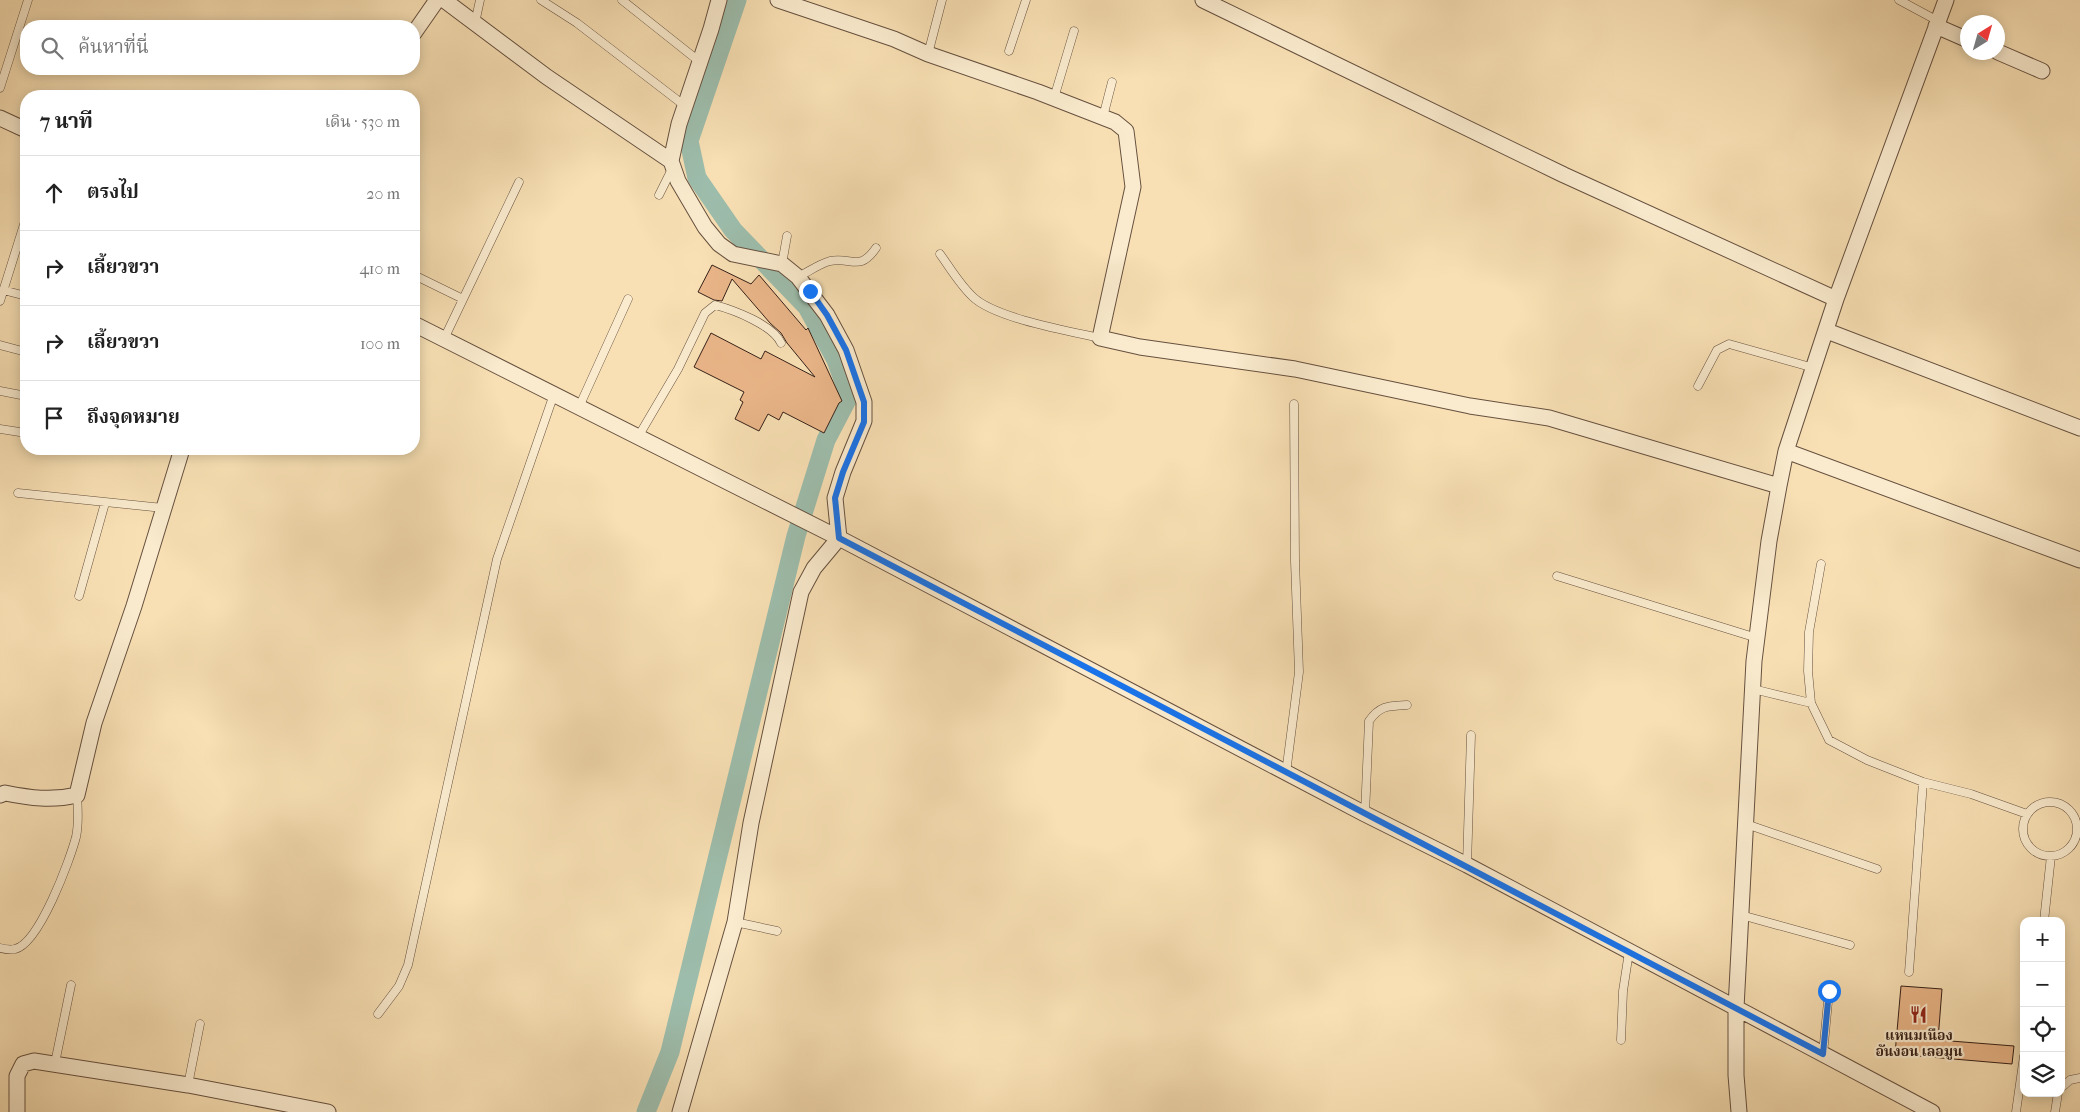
<!DOCTYPE html>
<html lang="th">
<head>
<meta charset="utf-8">
<style>
  :root { --surface:#fff; --page:#f2f2f2; --text:#222; --muted:#767676; --line:#e0e0e0 }
  body { margin:0; font-family:"IM FELL French Canon","Noto Serif Thai",serif; background:var(--page); color:var(--text) }
  .controls { position:absolute; right:15px; bottom:15px; display:grid; overflow:hidden; border-radius:10px; box-shadow:0 2px 12px #0003 }
  .controls button { width:45px; height:45px; display:grid; place-items:center; padding:0; border:0; border-bottom:1px solid var(--line); background:var(--surface); color:var(--text); font:25px sans-serif }
  .compass { position:absolute; left:1960px; top:15px; width:45px; height:45px; border-radius:50%; background:var(--surface); box-shadow:0 2px 12px #0003; rotate:37deg }
  .stop { position:absolute; width:15px; height:15px; margin:-11px; border:4px solid #1a73e8; border-radius:50%; background:#fff }
  .stop.end { background:#1a73e8; border-color:#fff; box-shadow:0 1px 5px #0008 }
  .list { margin:0; padding:0; list-style:none }
  h2 { display:flex; justify-content:space-between; align-items:center; height:65px; margin:0; padding:0 20px; font-size:21px }
  h2 small { font-size:16px; font-weight:400; color:var(--muted) }
  .list li { display:grid; grid-template-columns:32px 1fr auto; gap:15px; align-items:center; box-sizing:border-box; height:75px; padding:0 20px; border-top:1px solid var(--line) }
  .list b { display:block; font-size:19px; white-space:nowrap }
  .list em { font-size:16px; font-style:normal; color:var(--muted) }
  .icon { flex:none; width:28px; height:28px; fill:none; stroke:currentColor; stroke-width:2; stroke-linecap:round; stroke-linejoin:round }
  .map { position:relative; flex:none; width:2080px; height:1112px; overflow:hidden }
  .search { position:absolute; background:var(--surface); box-shadow:0 2px 12px #0003; left:20px; top:20px; width:400px; height:55px; display:flex; align-items:center; gap:12px; box-sizing:border-box; padding:0 18px; border-radius:20px; color:var(--muted); font-size:19px }
  .panel { position:absolute; background:var(--surface); box-shadow:0 2px 12px #0003; left:20px; top:90px; width:400px; height:365px; border-radius:20px }
  .map>svg:first-child { display:block }
</style>
</head>
<body>
<div class="map">
<svg width="2080" height="1112" viewBox="0 0 2080 1112">
  <rect width="100%" height="100%" fill="#f8e0b4"/>
  <filter id="stains"><feTurbulence type="fractalNoise" baseFrequency=".004" numOctaves="4"/><feColorMatrix values="0 0 0 0 .2 0 0 0 0 .09 0 0 0 0 .02 0 0 0 .5 -.17"/></filter>
  <radialGradient id="worn" r=".72"><stop offset=".6" stop-color="#630" stop-opacity="0"/><stop offset="1" stop-color="#630" stop-opacity=".3"/></radialGradient>
  <g fill="none" stroke-linecap="round" stroke-linejoin="round">
    <path stroke="#9dbdac" stroke-width="19" d="M646,1112L670,1052L796,536L826,440L849,396L836,360L807,307L733,230L697,178L689,141L737,0"/>
  </g>
  <path fill="#eab689" stroke="#352018" d="M712,265L751,284L759,275L806,330L808,328L842,401L839,403L824,433L783,412L779,420L768,414L759,431L735,419L743,402L740,400L744,392L694,367L711,333L761,359L765,351L815,377L787,343L781,333L770,323L732,279L722,301L714,300L698,292Z
    M1901,986L1942,989L1938,1040L2014,1046L2012,1064L1895,1054Z"/>
  <g fill="none" stroke-linecap="round" stroke-linejoin="round">
    <defs>
      <path id="service" d="M541,0L577,23L685,106
        M622,0L700,62
        M1899,0L1938,21
        M475,23L480,0
        M1009,51L1026,0
        M928,54L942,0
        M0,88L28,0
        M1054,98L1074,31
        M1103,117L1112,82
        M659,195L672,169
        M940,254C950,268 960,285 973,297C995,318 1068,331 1100,338
        M782,264L787,236
        M414,275L463,299
        M798,277C808,272 819,264 830,261C853,257 859,272 876,248
        M3,290L26,296
        M0,301L26,218
        M444,339L519,182
        M0,345L26,352
        M1698,386L1717,350L1729,344L1814,368
        M0,391L26,396
        M579,407L628,299
        M0,429L26,433
        M638,437L678,369L705,313L715,305C734,310 773,325 781,343
        M18,493L163,508
        M1821,564L1809,632L1808,671L1811,703L1829,740L1867,760L1923,782L1971,794L2027,814
        M1557,576L1757,638
        M79,596L105,503
        M1753,689L1811,703
        M1286,773L1299,672L1295,561L1294,404
        M2023 829a27 27 0 1 1 54 0a27 27 0 1 1-54 0Z
        M1365,814L1369,721C1380,705 1389,706 1407,705
        M1746,824L1877,869
        M1467,865L1471,735
        M1741,915L1850,945
        M2044,921L2051,856
        M735,922L777,931
        M0,948C4,949 11,950 15,949C39,944 70,860 76,837C79,824 78,809 77,795
        M1909,972L1923,782
        M378,1014L399,986L408,965L497,559L554,394
        M1621,1040L1623,991L1629,952
        M1823,1054L1829,991
        M55,1063L71,985
        M188,1085L200,1024
        M2061,1088L2070,1080L2080,1078
        M2016,1112L2024,1056
        M2055,1112L2058,1093"/>
      <path id="minor" d="M444,0L547,77L671,161
        M778,0L894,39L928,54L1038,92L1115,122L1126,131L1133,187L1100,338L1140,347L1295,369L1470,406L1549,418L1779,486
        M1203,0L1564,175L1836,299
        M1936,26L1968,40
        M414,33L437,0
        M1998,52L2042,71
        M0,118L26,130
        M414,324L839,538L1365,814L1467,865L1932,1112
        M1827,331L2080,428
        M1786,451L2080,560
        M0,795L5,793C30,798 52,801 77,795L94,723L134,606L182,449
        M17,1112V1076L23,1064L34,1061L188,1085L328,1112
        M680,1112L735,922L751,823L801,592L814,568L839,538L835,498L843,472L864,421V402L846,350L827,315L798,277L782,264L733,254L719,244L705,227L678,181L671,161L679,124L711,29L719,0
        M1739,1112L1736,1075V1008L1754,661L1769,541L1779,486L1786,451L1836,299L1946,0"/>
    </defs>
    <use href="#service" stroke="#66503f" stroke-width="9"/>
    <use href="#minor" stroke="#66503f" stroke-width="17"/>
    <use href="#service" stroke="#faebce" stroke-width="8"/>
    <use href="#minor" stroke="#faebce" stroke-width="15"/>
  </g>
  <g fill="none" stroke-linecap="round" stroke-linejoin="round">
    <path stroke="#1a73e8" stroke-width="6" d="M810,291L827,315L846,350L864,402V422L843,472L835,498L839,538C1167,710 1496,880 1823,1054L1829,991"/>
  </g>
  <defs>
    <symbol id="restaurant-bare" viewBox="-9 -9 18 18"><path d="M-5-6h1v4h1v-4h1v4h1v-4h1v5L-1.5 .5V6h-2V.5L-5-1ZM5-6V6H3V1.5H1.5Q1.5-4 5-6Z" fill="#8f2418" stroke="#faebce" stroke-width="2.5" paint-order="stroke"/></symbol>
  </defs>
  <g fill-rule="evenodd">
    <use href="#restaurant-bare" x="1906" y="1002" width="25" height="25"/>
  </g>
  <g text-anchor="middle" stroke-width="4.5" stroke-linejoin="round" paint-order="stroke">
    <g font-size="14" font-weight="bold" fill="#352018" stroke="#faebce">
      <text x="1919" y="1040">แหนมเนือง<tspan x="1919" dy="16">อันงอน เลอมูน</tspan></text>
    </g>
  </g>
  <rect width="100%" height="100%" filter="url(#stains)"/>
  <rect width="100%" height="100%" fill="url(#worn)"/>
</svg>
<div class="controls">
<button>+</button>
<button>−</button>
<button><svg class="icon" aria-label="locate" viewBox="0 0 24 24"><circle cx="12" cy="12" r="6"/><path d="M12 2v4M12 18v4M2 12h4M18 12h4"/></svg></button>
<button><svg class="icon" aria-label="layers" viewBox="0 0 24 24"><path d="M12 4l9 5-9 5-9-5zM3 14l9 5 9-5"/></svg></button>
</div>
<svg class="compass" viewBox="-18 -18 36 36"><path d="M0-13l5 13h-10z" fill="#e53935"/><path d="M0 13l5-13h-10z" fill="#767676"/></svg>
<div class="stop" style="left:1829px;top:991px"></div>
<div class="stop end" style="left:810px;top:291px"></div>
<div class="search"><svg class="icon" aria-label="search" viewBox="0 0 24 24"><circle cx="10" cy="10" r="6"/><path d="M15 15l6 6"/></svg>ค้นหาที่นี่</div>
<section class="panel">
<h2>7 นาที<small>เดิน · 530 m</small></h2>
<ul class="list">
<li><svg class="icon" aria-label="ahead" viewBox="0 0 24 24"><path d="M12 20V5M6 11l6-6 6 6"/></svg><div><b>ตรงไป</b></div><em>20 m</em></li>
<li><svg class="icon" aria-label="right" viewBox="0 0 24 24"><path d="M7 20v-9h11M14 6l5 5-5 5"/></svg><div><b>เลี้ยวขวา</b></div><em>410 m</em></li>
<li><svg class="icon" aria-label="right" viewBox="0 0 24 24"><path d="M7 20v-9h11M14 6l5 5-5 5"/></svg><div><b>เลี้ยวขวา</b></div><em>100 m</em></li>
<li><svg class="icon" aria-label="arrive" viewBox="0 0 24 24"><path d="M6 21V4h12l-3 4 3 4H6"/></svg><div><b>ถึงจุดหมาย</b></div></li>
</ul>
</section>
</div>
</body>
</html>
